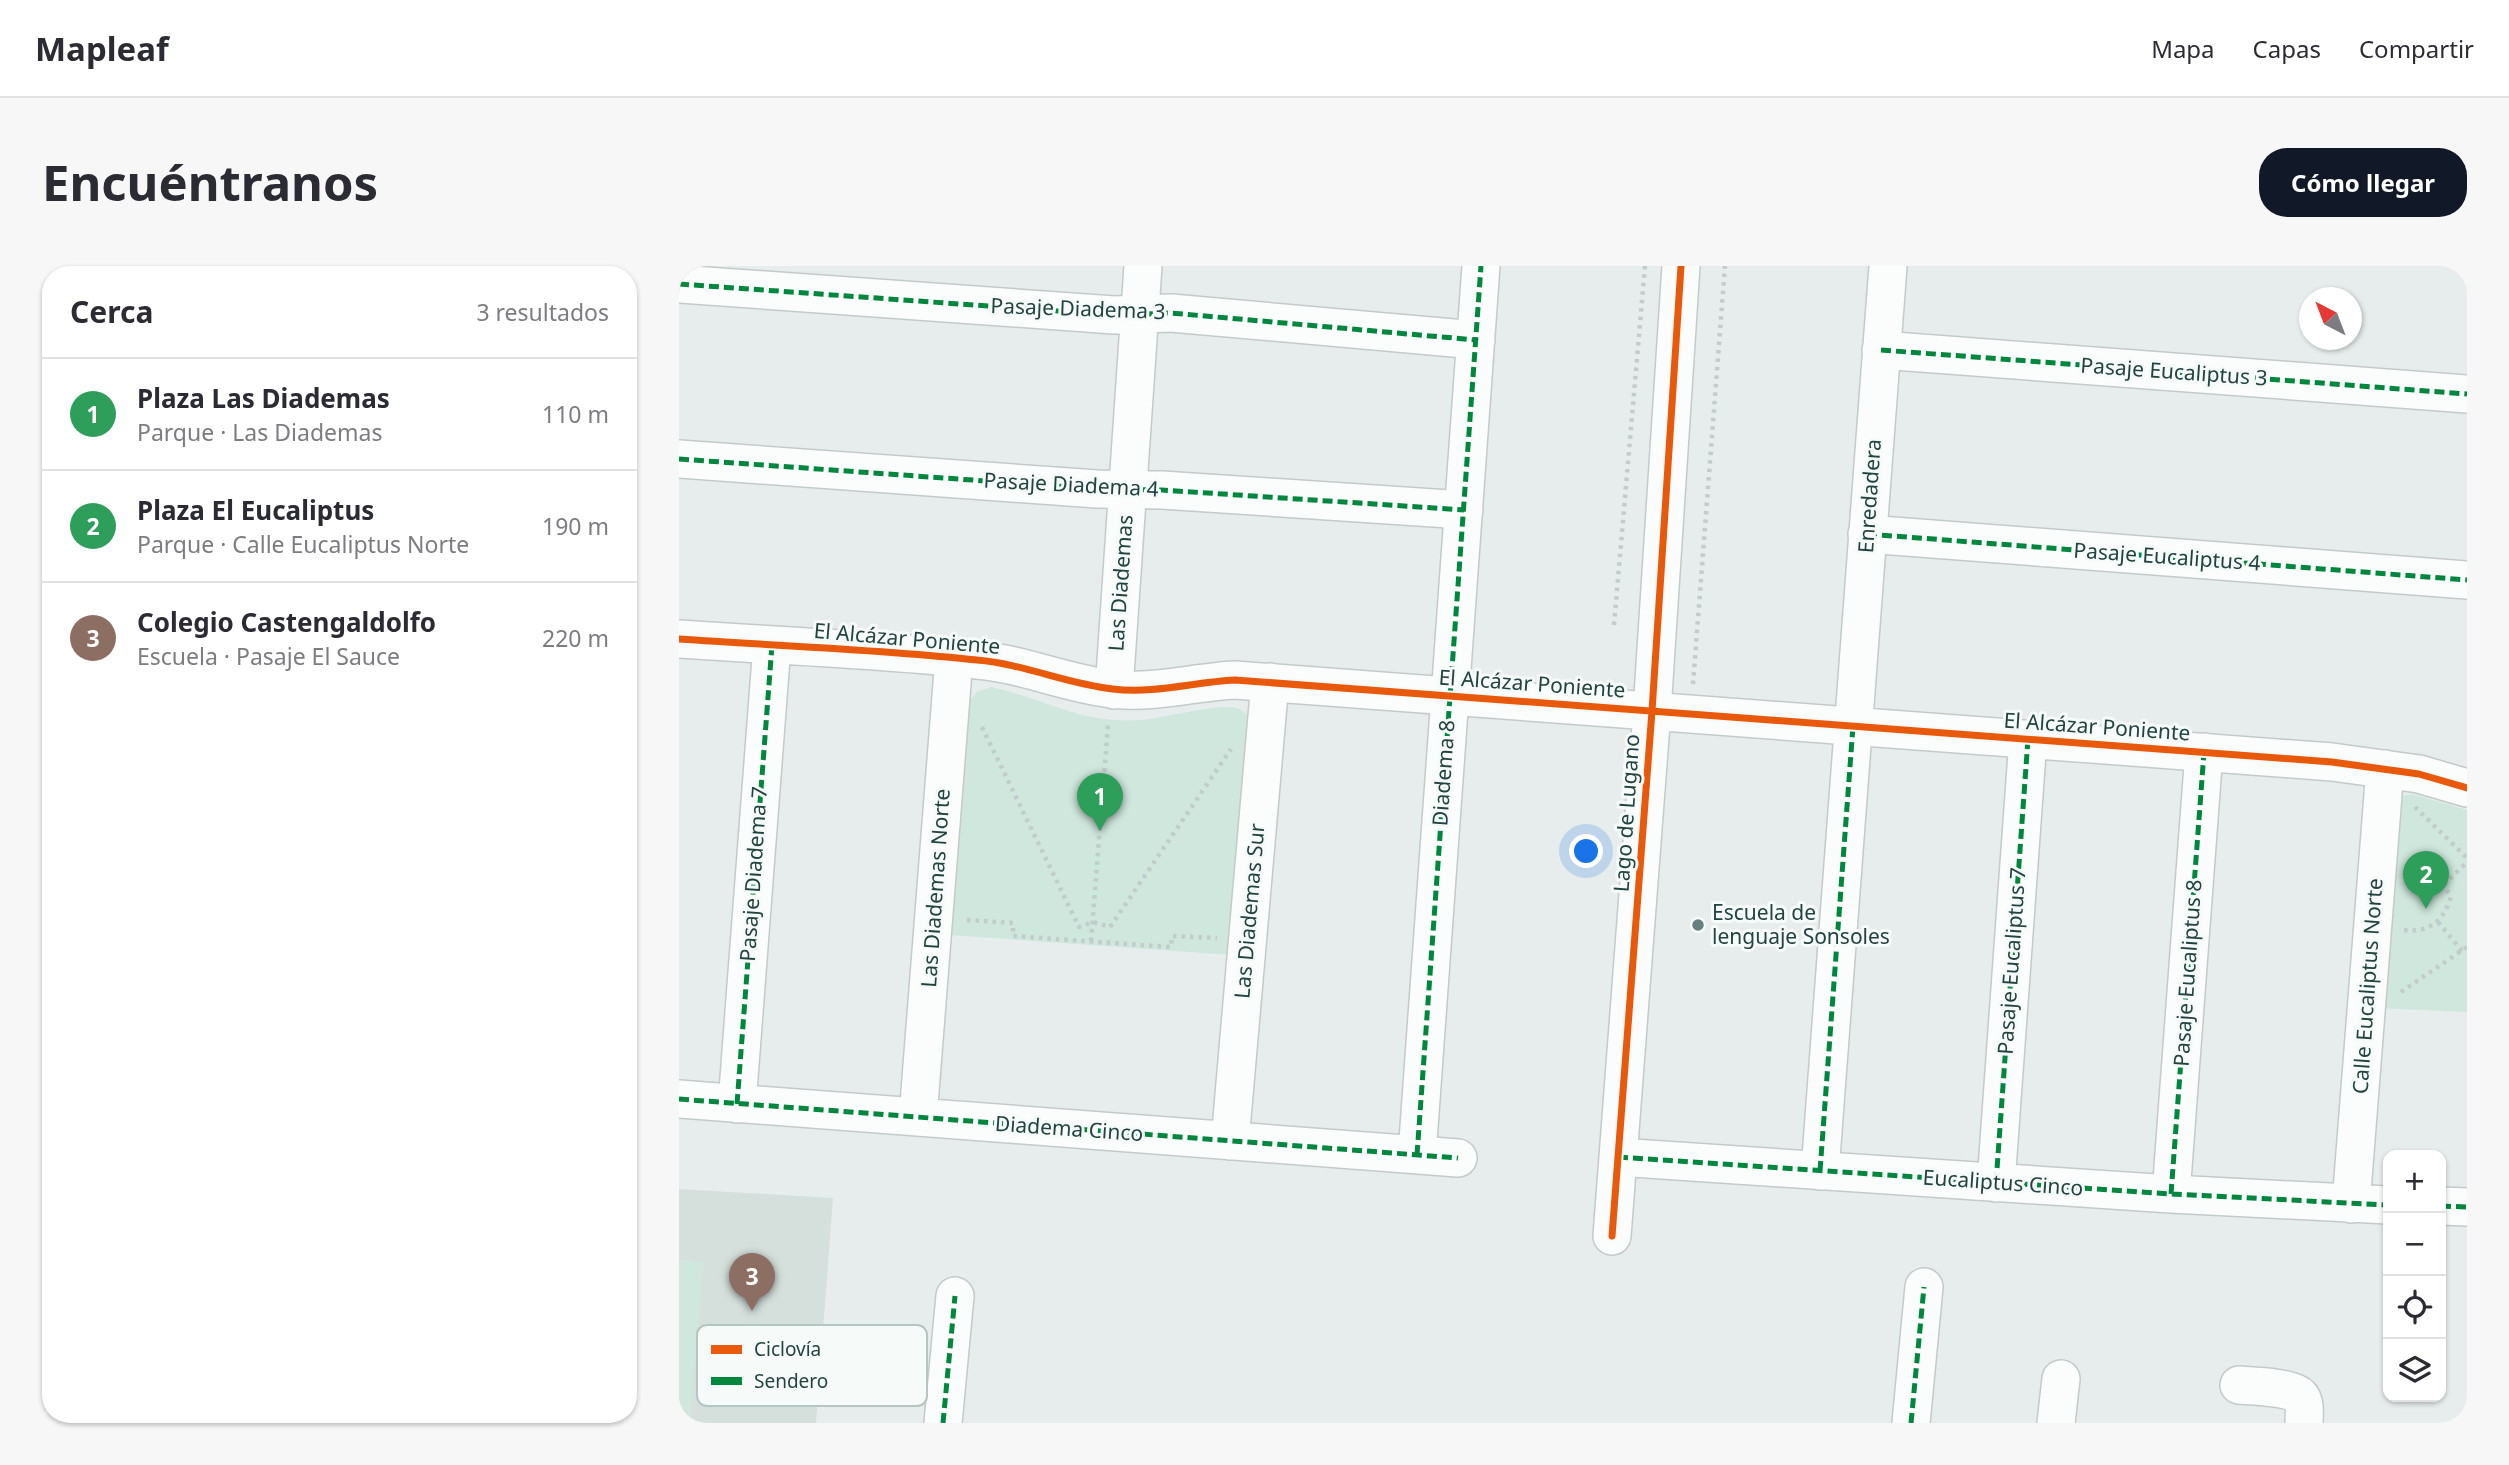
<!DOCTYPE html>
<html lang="es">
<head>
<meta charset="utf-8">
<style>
  :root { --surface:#fff; --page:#f7f7f7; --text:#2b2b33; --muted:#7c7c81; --line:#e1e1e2; --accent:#111827 }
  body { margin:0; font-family:"Noto Sans",sans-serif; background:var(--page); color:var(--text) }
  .controls { position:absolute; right:21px; bottom:21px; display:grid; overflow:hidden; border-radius:14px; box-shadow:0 2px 5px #0004 }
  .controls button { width:63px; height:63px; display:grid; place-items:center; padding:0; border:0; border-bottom:2px solid var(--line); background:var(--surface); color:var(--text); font:35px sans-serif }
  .compass { position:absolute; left:1620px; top:21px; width:63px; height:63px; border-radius:50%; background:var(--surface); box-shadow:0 2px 5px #0004; rotate:318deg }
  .you { position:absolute; left:908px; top:586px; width:24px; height:24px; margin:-18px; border:5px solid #fff; border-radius:50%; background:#1a73e8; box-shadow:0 0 0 10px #1a73e833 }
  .badge { display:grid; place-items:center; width:46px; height:46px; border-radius:50%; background:var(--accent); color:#fff; font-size:23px; font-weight:700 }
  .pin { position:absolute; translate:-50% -58px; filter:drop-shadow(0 2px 4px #0008) }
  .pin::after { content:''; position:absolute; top:37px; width:24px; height:21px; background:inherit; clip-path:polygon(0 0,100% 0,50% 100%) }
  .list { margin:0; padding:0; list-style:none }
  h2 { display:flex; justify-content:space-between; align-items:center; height:91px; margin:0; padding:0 28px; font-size:30px }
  h2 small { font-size:23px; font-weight:400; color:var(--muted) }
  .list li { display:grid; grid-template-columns:46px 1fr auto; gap:21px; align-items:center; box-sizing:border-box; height:112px; padding:0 28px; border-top:2px solid var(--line) }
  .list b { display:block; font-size:26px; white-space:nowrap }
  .list p { margin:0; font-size:23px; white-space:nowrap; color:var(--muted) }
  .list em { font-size:23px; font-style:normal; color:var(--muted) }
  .icon { flex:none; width:38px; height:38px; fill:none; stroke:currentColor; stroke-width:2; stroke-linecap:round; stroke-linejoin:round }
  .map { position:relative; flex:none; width:1788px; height:1157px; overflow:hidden; border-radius:28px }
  header { display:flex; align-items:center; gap:42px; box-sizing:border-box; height:98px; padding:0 35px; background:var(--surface); border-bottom:2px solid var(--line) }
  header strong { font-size:33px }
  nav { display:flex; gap:38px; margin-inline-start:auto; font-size:24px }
  .intro { display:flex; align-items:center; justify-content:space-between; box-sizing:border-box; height:168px; padding:0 42px }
  h1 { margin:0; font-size:49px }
  .button { padding:18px 32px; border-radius:28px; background:var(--accent); color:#fff; font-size:24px; font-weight:700 }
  main { display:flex; gap:42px; padding:0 42px }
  aside { flex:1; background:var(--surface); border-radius:28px; box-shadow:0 2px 5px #0004 }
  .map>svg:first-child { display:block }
</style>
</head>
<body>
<header>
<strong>Mapleaf</strong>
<nav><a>Mapa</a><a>Capas</a><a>Compartir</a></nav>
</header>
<div class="intro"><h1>Encuéntranos</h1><a class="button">Cómo llegar</a></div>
<main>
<aside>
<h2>Cerca<small>3 resultados</small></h2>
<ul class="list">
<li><span class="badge" style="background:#2e9e5b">1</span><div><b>Plaza Las Diademas</b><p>Parque · Las Diademas</p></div><em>110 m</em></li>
<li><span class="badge" style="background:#2e9e5b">2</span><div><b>Plaza El Eucaliptus</b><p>Parque · Calle Eucaliptus Norte</p></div><em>190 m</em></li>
<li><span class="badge" style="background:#8d6e63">3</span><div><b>Colegio Castengaldolfo</b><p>Escuela · Pasaje El Sauce</p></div><em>220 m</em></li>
</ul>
</aside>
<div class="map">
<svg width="1788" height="1157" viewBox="0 0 1788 1157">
  <rect width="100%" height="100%" fill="#e7edec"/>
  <path fill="#d5e0dd" d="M0,923L154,932L137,1157H0Z"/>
  <path fill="#cfe7dc" d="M312,421C367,433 400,458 460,454C483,453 539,437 557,442C563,443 566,447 570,451L553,689L271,669L289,437L298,426Z
    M1733,528L1788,544V746L1698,742L1715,541L1723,530Z
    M0,994L25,996L11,1152L0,1151Z"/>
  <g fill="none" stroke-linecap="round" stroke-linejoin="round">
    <defs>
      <path id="minor" d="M0,18L435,49L492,47L797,74
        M1202,84L1788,128
        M0,193L418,223L483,224L785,244
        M1188,268L1788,314
        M0,373C99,380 199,383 298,394C345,398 388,418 434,423C475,428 515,416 556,414L1653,496L1740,508L1788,522
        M435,424L464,0
        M0,833L779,892
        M58,838L93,379
        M239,851L275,392
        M551,875L591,416
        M738,889L802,0
        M939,891L1492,928L1709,939
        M1141,905L1209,0
        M1317,917L1349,473
        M1492,928L1525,486
        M1672,938L1706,503
        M1762,940L1788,941
        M933,970L973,445L1002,0
        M1560,1119C1573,1120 1613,1121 1621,1130C1627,1136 1625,1149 1625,1157
        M264,1157L276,1030
        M1232,1157L1245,1021
        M1377,1157L1382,1113"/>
    </defs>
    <use href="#minor" stroke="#c4cac9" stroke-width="40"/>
    <path stroke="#c2cccb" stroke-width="4.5" stroke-dasharray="3.5 5" stroke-linecap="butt" d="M935,359L966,0
      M1014,418L1046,0
      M303,461L400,661L414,656L431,661L552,483
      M1736,541L1788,592
      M1765,619L1788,596
      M288,654L334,657V670L492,681L493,670L538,672
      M1759,656L1783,685
      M1725,664C1751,667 1764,655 1772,631C1761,610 1749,612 1728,611
      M412,675L429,459L425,458
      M1722,726L1788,681"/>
    <use href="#minor" stroke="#fbfcfc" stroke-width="37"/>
    <path stroke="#00873e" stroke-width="5" stroke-dasharray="10 5" stroke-linecap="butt" d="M0,18L435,49L492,47L797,74
      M1202,84L1788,128
      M0,193L418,223L483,224L785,244
      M1188,268L1788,314
      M0,833L779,892
      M58,838L93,379
      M738,889L802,0
      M939,891L1492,928L1709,939
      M1141,905L1174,460
      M1317,917L1349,473
      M1492,928L1525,486
      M1762,940L1788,941
      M264,1157L276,1030
      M1232,1157L1245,1021"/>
    <defs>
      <path id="cycleway" d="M0,373C99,380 199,383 298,394C345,398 388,418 434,423C475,428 515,416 556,414L1653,496L1740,508L1788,522
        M933,970L973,445L1002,0"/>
    </defs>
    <use href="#cycleway" stroke="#f6fbfa" stroke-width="11"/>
    <use href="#cycleway" stroke="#e8590c" stroke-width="7"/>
  </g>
  <circle fill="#677f7d" stroke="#f6fbfa" stroke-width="2.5" cx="1019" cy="659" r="7"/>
  <g text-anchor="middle" stroke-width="6" stroke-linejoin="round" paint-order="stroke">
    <g font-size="21" fill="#224441" stroke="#f6fbfa">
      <text transform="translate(399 43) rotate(2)" y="7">Pasaje Diadema 3</text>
      <text transform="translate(1495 106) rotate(4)" y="7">Pasaje Eucaliptus 3</text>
      <text transform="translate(392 219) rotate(3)" y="7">Pasaje Diadema 4</text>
      <text transform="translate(1191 230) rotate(-86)" y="7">Enredadera</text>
      <text transform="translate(1488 291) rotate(4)" y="7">Pasaje Eucaliptus 4</text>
      <text transform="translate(442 317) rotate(-86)" y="7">Las Diademas</text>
      <text transform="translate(228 373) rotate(5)" y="7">El Alcázar Poniente</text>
      <text transform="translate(853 418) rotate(4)" y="7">El Alcázar Poniente</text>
      <text transform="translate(1418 461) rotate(4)" y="7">El Alcázar Poniente</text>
      <text transform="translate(765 507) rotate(-86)" y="7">Diadema 8</text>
      <text transform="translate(948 547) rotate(-86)" y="7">Lago de Lugano</text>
      <text transform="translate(75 608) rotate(-86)" y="7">Pasaje Diadema 7</text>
      <text transform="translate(257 622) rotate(-86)" y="7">Las Diademas Norte</text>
      <text transform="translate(571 645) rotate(-85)" y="7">Las Diademas Sur</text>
      <text transform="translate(1333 695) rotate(-86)" y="7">Pasaje Eucaliptus 7</text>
      <text transform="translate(1509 707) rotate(-86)" y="7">Pasaje Eucaliptus 8</text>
      <text transform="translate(1689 720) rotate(-86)" y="7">Calle Eucaliptus Norte</text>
      <text transform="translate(390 863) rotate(4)" y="7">Diadema Cinco</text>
      <text transform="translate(1324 917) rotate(4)" y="7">Eucaliptus Cinco</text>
    </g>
    <g font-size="21" fill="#224441" stroke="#f6fbfa" text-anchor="start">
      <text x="1033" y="654">Escuela de<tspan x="1033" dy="24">lenguaje Sonsoles</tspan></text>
    </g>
  </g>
  <rect x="18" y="1059" width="230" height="81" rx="10" fill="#f6fbfa" stroke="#b6c4c2" stroke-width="2"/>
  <rect x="32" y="1079" width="31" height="9" fill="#e8590c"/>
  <rect x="32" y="1111" width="31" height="8" fill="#00873e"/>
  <g font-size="19" fill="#224441">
    <text x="75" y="1090">Ciclovía</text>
    <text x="75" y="1122">Sendero</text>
  </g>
</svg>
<div class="controls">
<button>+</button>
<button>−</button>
<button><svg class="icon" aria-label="locate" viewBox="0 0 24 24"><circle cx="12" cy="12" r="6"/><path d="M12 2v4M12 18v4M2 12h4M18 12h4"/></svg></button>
<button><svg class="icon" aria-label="layers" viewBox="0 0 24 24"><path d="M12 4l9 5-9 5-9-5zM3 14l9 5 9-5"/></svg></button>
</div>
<svg class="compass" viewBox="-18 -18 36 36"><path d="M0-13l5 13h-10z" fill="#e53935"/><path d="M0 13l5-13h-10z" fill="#7c7c81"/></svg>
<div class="you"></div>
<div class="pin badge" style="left:421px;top:565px;background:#2e9e5b">1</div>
<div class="pin badge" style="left:1747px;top:643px;background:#2e9e5b">2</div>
<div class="pin badge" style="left:73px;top:1045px;background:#8d6e63">3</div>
</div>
</main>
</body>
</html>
